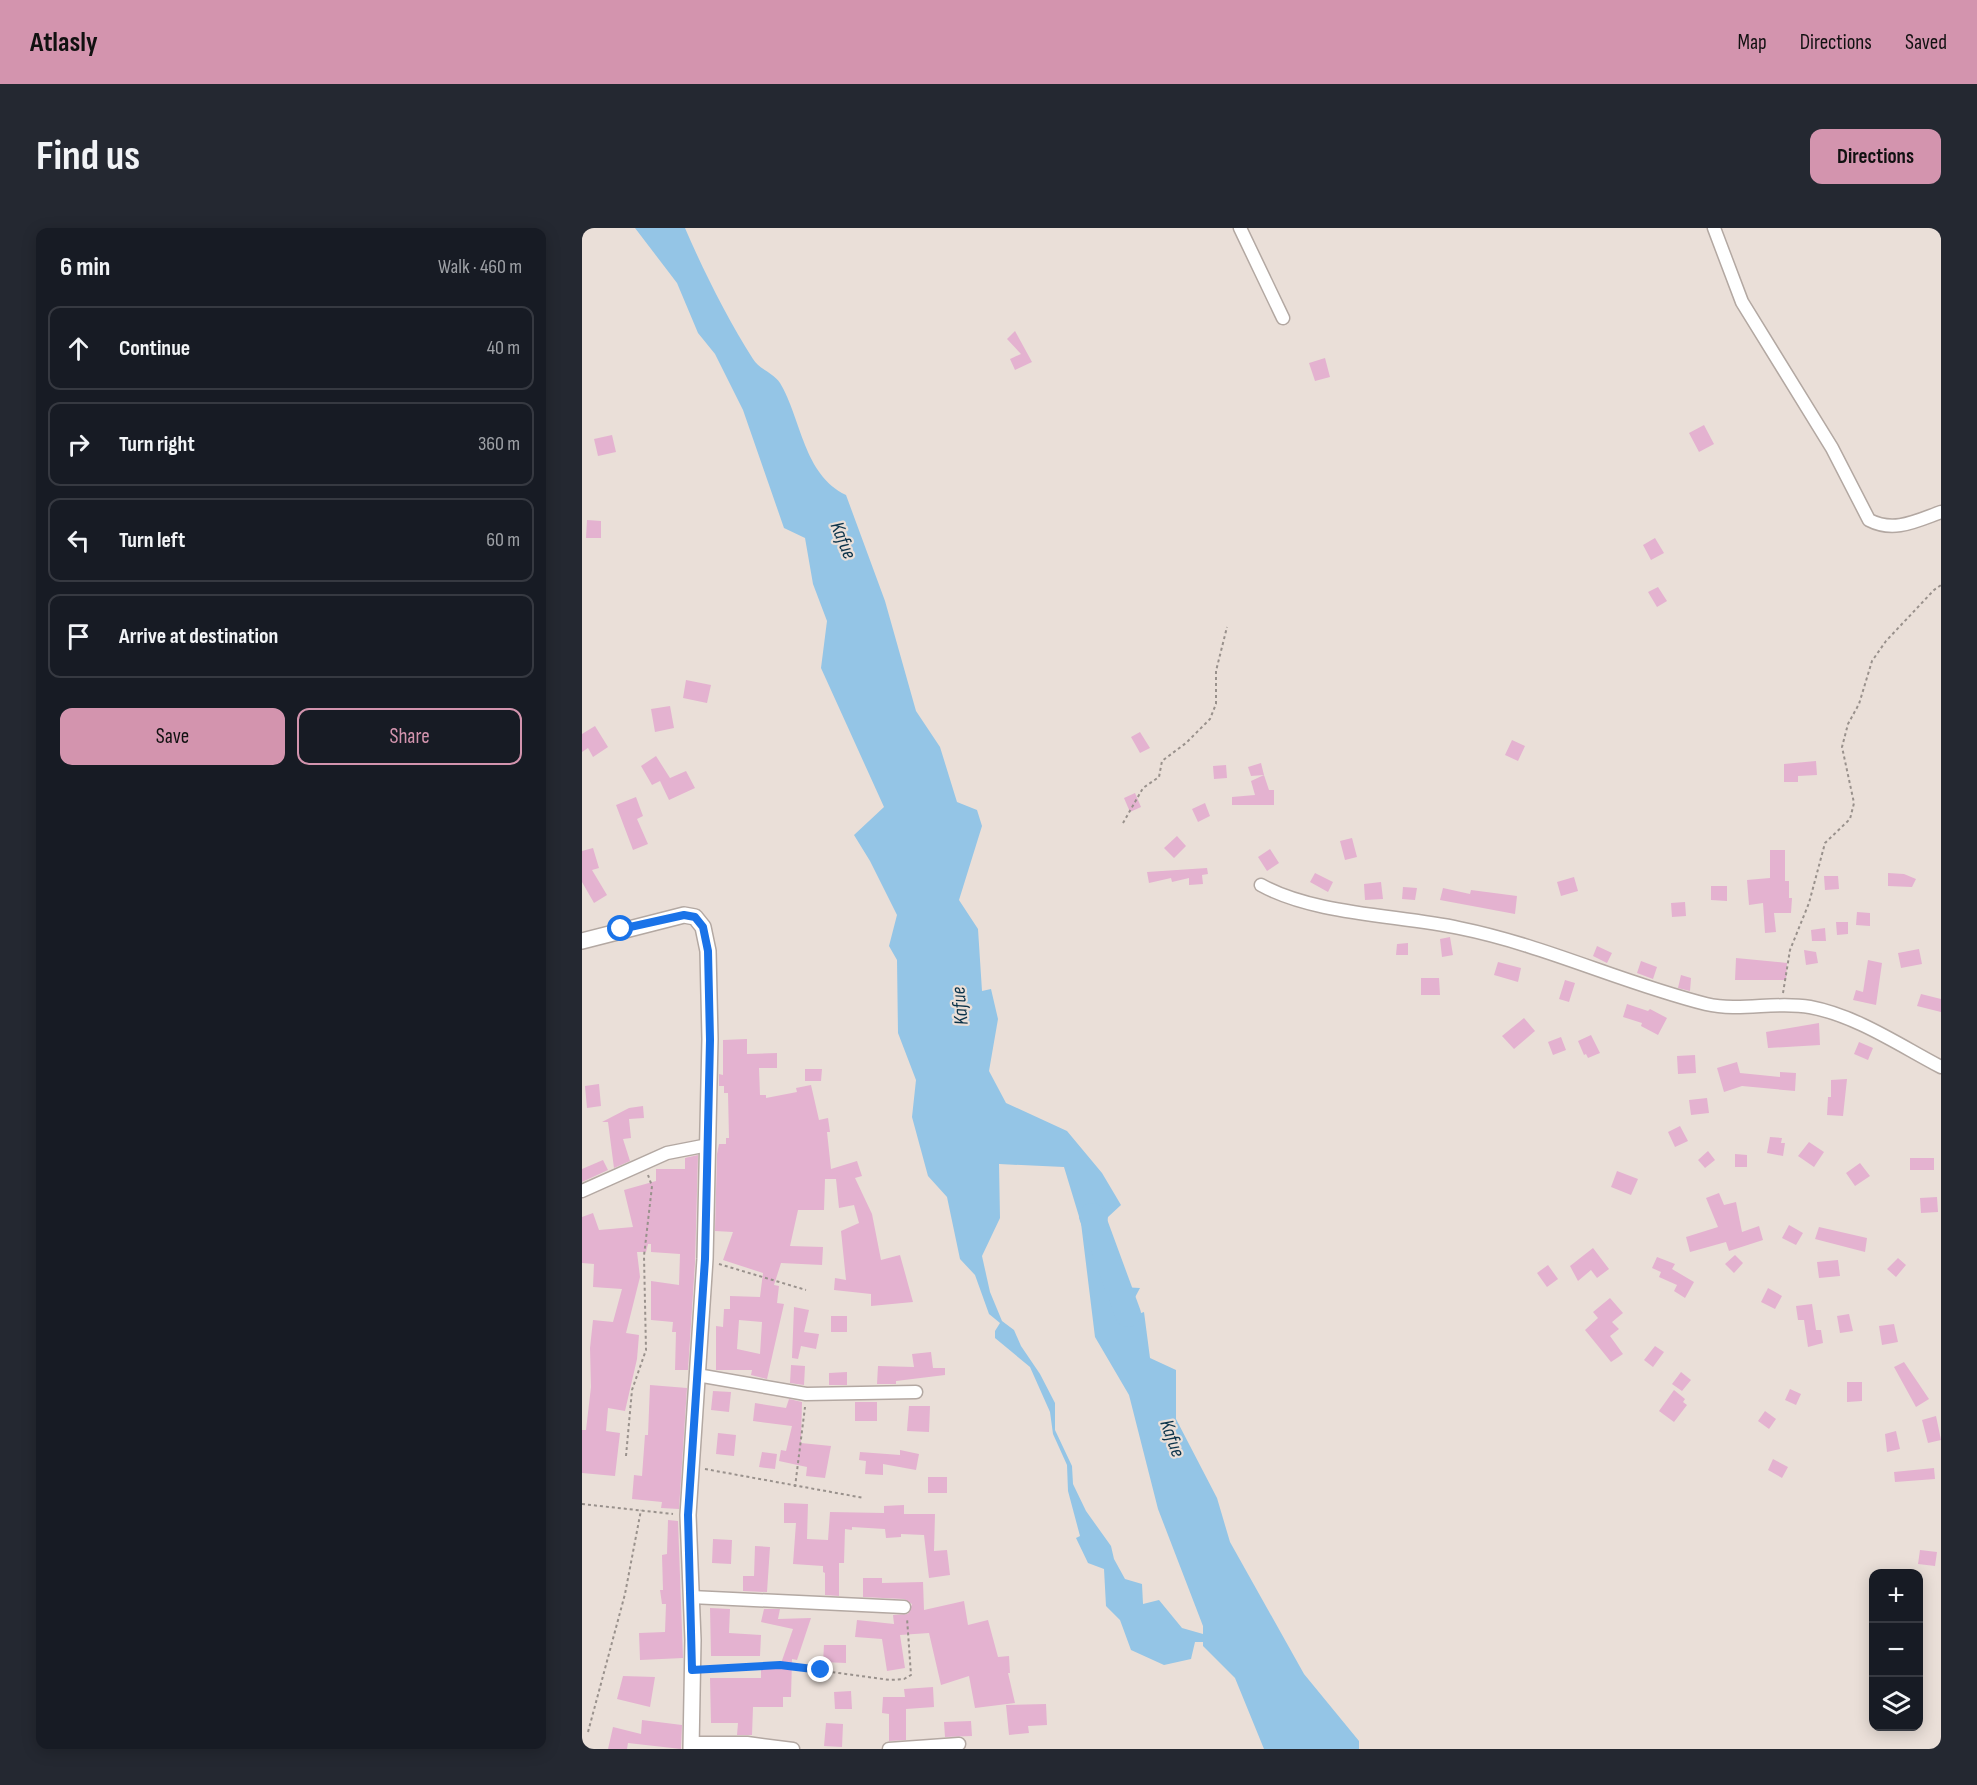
<!DOCTYPE html>
<html lang="en">
<head>
<meta charset="utf-8">
<style>
  :root { --surface:#171b24; --page:#242831; --text:#f1f3f6; --muted:#9ea1a6; --line:#363941; --accent:#d394ae }
  body { margin:0; font-family:"Sofia Sans Condensed",sans-serif; background:var(--page); color:var(--text) }
  .controls { position:absolute; right:18px; bottom:18px; display:grid; overflow:hidden; border-radius:12px; box-shadow:0 3px 15px #0003 }
  .controls button { width:54px; height:54px; display:grid; place-items:center; padding:0; border:0; border-bottom:2px solid var(--line); background:var(--surface); color:var(--text); font:30px sans-serif }
  .stop { position:absolute; width:18px; height:18px; margin:-14px; border:4px solid #1a73e8; border-radius:50%; background:#fff }
  .stop.end { background:#1a73e8; border-color:#fff; box-shadow:0 2px 6px #0008 }
  .list { margin:0; padding:0; list-style:none }
  h2 { display:flex; justify-content:space-between; align-items:center; height:78px; margin:0; padding:0 24px; font-size:26px }
  h2 small { font-size:20px; font-weight:400; color:var(--muted) }
  .list li { display:grid; grid-template-columns:39px 1fr auto; gap:18px; align-items:center; box-sizing:border-box; height:84px; margin:0 12px 12px; padding:0 12px; border:2px solid var(--line); border-radius:12px }
  .list b { display:block; font-size:22px; white-space:nowrap }
  .list em { font-size:20px; font-style:normal; color:var(--muted) }
  .actions { display:flex; gap:12px; padding:18px 24px }
  .actions a { flex:1; padding:14px 0; border:2px solid var(--accent); border-radius:12px; text-align:center; font-size:21px; color:var(--accent) }
  .actions .main { background:var(--accent); color:#111 }
  .icon { flex:none; width:33px; height:33px; fill:none; stroke:currentColor; stroke-width:2; stroke-linecap:round; stroke-linejoin:round }
  .map { position:relative; flex:none; width:1359px; height:1521px; overflow:hidden; border-radius:12px }
  header { display:flex; align-items:center; gap:36px; box-sizing:border-box; height:84px; padding:0 30px; background:var(--accent); color:#111 }
  header strong { font-size:28px }
  nav { display:flex; gap:33px; margin-inline-start:auto; font-size:21px }
  .intro { display:flex; align-items:center; justify-content:space-between; box-sizing:border-box; height:144px; padding:0 36px }
  h1 { margin:0; font-size:42px }
  .button { padding:15px 27px; border-radius:12px; background:var(--accent); color:#111; font-size:21px; font-weight:700 }
  main { display:flex; gap:36px; padding:0 36px }
  aside { flex:1; background:var(--surface); border-radius:12px; box-shadow:0 3px 15px #0003 }
  .map>svg:first-child { display:block }
</style>
</head>
<body>
<header>
<strong>Atlasly</strong>
<nav><a>Map</a><a>Directions</a><a>Saved</a></nav>
</header>
<div class="intro"><h1>Find us</h1><a class="button">Directions</a></div>
<main>
<aside>
<h2>6 min<small>Walk · 460 m</small></h2>
<ul class="list">
<li><svg class="icon" aria-label="ahead" viewBox="0 0 24 24"><path d="M12 20V5M6 11l6-6 6 6"/></svg><div><b>Continue</b></div><em>40 m</em></li>
<li><svg class="icon" aria-label="right" viewBox="0 0 24 24"><path d="M7 20v-9h11M14 6l5 5-5 5"/></svg><div><b>Turn right</b></div><em>360 m</em></li>
<li><svg class="icon" aria-label="left" viewBox="0 0 24 24"><path d="M17 20v-9H6M10 6l-5 5 5 5"/></svg><div><b>Turn left</b></div><em>60 m</em></li>
<li><svg class="icon" aria-label="arrive" viewBox="0 0 24 24"><path d="M6 21V4h12l-3 4 3 4H6"/></svg><div><b>Arrive at destination</b></div></li>
</ul>
<div class="actions"><a class="main">Save</a><a>Share</a></div>
</aside>
<div class="map">
<svg width="1359" height="1521" viewBox="0 0 1359 1521">
  <rect width="100%" height="100%" fill="#eadfd8"/>
  <path fill="#94c5e6" fill-rule="evenodd" d="M53,0H103C122,44 145,90 171,131C177,141 191,145 198,155C220,192 221,246 264,267L303,373L334,483L358,519L375,574L395,582L400,598L377,672L396,701L400,763L409,761L416,791L407,843L424,875L485,903L520,945L539,977L526,989C522,1021 516,1033 539,1059L558,1060L550,1075L556,1086L562,1084L568,1130L594,1142V1191L635,1270L648,1314L722,1446L777,1513V1521H682L653,1450L621,1418V1414H613L609,1431L582,1437L549,1422L538,1392L524,1378L522,1341L506,1335L494,1310L498,1308L486,1263L485,1237L471,1206L468,1184L448,1139L413,1110V1103L418,1095L407,1086L393,1047L378,1031L365,969L346,948L330,889L334,852L316,805L315,732L307,718L315,687L288,633L272,607L302,579L239,440L245,393L231,356L223,310L202,300L161,182L133,126L116,105L95,55ZM417,936L482,939L499,995L513,1109L547,1167L576,1281L621,1398V1406L600,1400L577,1372L561,1376L560,1356L543,1351L532,1331L529,1318L504,1283L491,1256L490,1238L473,1202V1175L458,1146L439,1118L432,1102L420,1093L408,1064L400,1028L418,990Z"/>
  <g fill="none" stroke-linecap="round" stroke-linejoin="round">
    <path stroke="#94c5e6" stroke-width="26" d="M510,988L546,1086"/>
  </g>
  <path fill="#e4b2d0" fill-rule="evenodd" d="M433,103L450,134L433,142L428,131L439,126L425,111Z
    M743,130L748,149L733,153L727,135Z
    M1122,197L1132,216L1117,224L1107,205Z
    M30,207L34,224L16,228L12,211Z
    M5,292L19,293V310H4Z
    M1073,310L1082,325L1069,332L1061,317Z
    M1076,359L1085,373L1075,379L1066,364Z
    M104,452L129,457L125,475L101,470Z
    M88,478L92,500L73,504L69,481Z
    M13,498L26,519L11,529L6,520L0,524V506Z
    M558,504L568,520L558,525L549,509Z
    M930,512L943,518L936,533L923,527Z
    M74,528L88,550L104,543L113,560L87,572L78,553L70,557L59,538Z
    M1234,533L1235,547L1216,548V554H1202V536Z
    M679,535L682,547L669,548L666,539Z
    M644,537L645,550L632,551L631,538Z
    M682,547L687,562H692V577H650V569L673,567L669,553Z
    M553,565L559,579L548,584L542,570Z
    M54,569L61,588L55,591L66,616L51,622L34,577Z
    M623,575L628,588L616,594L610,581Z
    M595,608L604,618L592,630L582,620Z
    M770,610L775,629L763,632L758,613Z
    M11,620L17,640L10,642L25,667L12,675L0,654V623Z
    M688,621L697,635L685,643L676,629Z
    M1188,622H1203V653H1207V670H1210L1209,685H1192L1194,704L1183,705L1181,675L1167,677L1165,652L1188,650Z
    M625,640L626,646L620,647L621,656L607,657V650L590,654L589,650L567,655L565,644Z
    M733,645L751,654L746,664L728,654Z
    M1306,645L1322,646L1334,651L1330,659L1306,658Z
    M1242,648H1256L1257,661L1243,662Z
    M992,649L996,663L979,668L975,654Z
    M799,654L801,671L783,672L782,656Z
    M1129,658H1145V673L1129,672Z
    M821,659L835,660L833,672L820,671Z
    M861,660L888,666L889,662L935,668L933,686L858,672Z
    M1103,674L1104,688L1090,689L1089,675Z
    M1275,684L1288,685V698L1274,697Z
    M1254,694H1266V706L1255,707Z
    M1243,700L1244,713H1230L1229,702Z
    M868,709L871,727L860,729L858,711Z
    M826,715V727H814L815,716Z
    M1015,718L1030,725L1025,735L1011,728Z
    M1337,721L1340,736L1319,740L1316,725Z
    M1222,722L1234,724L1236,735L1224,737Z
    M1154,730L1205,735L1204,752H1153Z
    M1286,732L1300,735L1294,777L1271,772L1274,762L1281,764Z
    M1059,733L1075,739L1071,751L1055,745Z
    M916,734L939,740L936,754L912,747Z
    M1099,747L1109,750L1108,763L1096,760Z
    M839,750H857L858,767H839Z
    M983,752L993,755L987,774L977,771Z
    M1339,766L1359,771V784L1335,778Z
    M1045,776L1066,783L1068,781L1085,790L1076,807L1059,798L1060,795L1041,789Z
    M942,790L953,803L932,821L920,808Z
    M1237,795L1238,817L1186,820L1184,804Z
    M1009,807L1018,825L1006,830L1004,826L1002,827L996,813Z
    M979,809L984,822L971,827L966,814Z
    M165,811V826L195,825V840H177L178,867H184V870L215,864L214,860L229,857L237,892L246,890L248,904H245L249,941L275,933L280,948L273,950L290,986L299,1032L318,1027L331,1074L289,1078V1066L252,1062L253,1050L264,1052L259,1003L277,995L272,977L257,980L254,951H243L242,982H216L208,1018L241,1019L240,1037L199,1035L192,1057L197,1058L195,1075L202,1076L185,1151L169,1147L170,1142H134V1098L141,1099L142,1081H148V1068L178,1069L181,1045L141,1032L151,1004L133,1003L135,926L137,916H144V910H147L146,865H142V858H137V846L141,847V812ZM157,1092L180,1094L178,1126L155,1121Z
    M1277,814L1291,820L1286,832L1272,826Z
    M1113,827L1114,845L1096,846L1095,828Z
    M1155,834L1158,845L1198,849V844L1214,845L1213,863L1160,858L1142,864L1135,840Z
    M223,841H240L239,853H223Z
    M1265,851L1261,888L1245,887L1246,869H1249V852Z
    M17,856L19,878L5,880L3,858Z
    M1125,870L1127,885L1109,887L1107,872Z
    M61,878L62,890L47,891L49,910L41,911L48,933L32,940L26,894H20L47,880Z
    M1098,898L1106,913L1093,919L1086,904Z
    M1188,909L1200,910L1199,915H1203L1201,928L1185,925Z
    M1227,914L1242,924L1232,939L1216,928Z
    M1126,923L1133,932L1123,940L1116,932Z
    M1153,926L1165,927V939H1153Z
    M116,927L113,1035L106,1142H93L94,1104H90L91,1094L69,1092V1053L97,1057L98,1026L69,1024V1016H66L64,1024H55L58,1049L44,1105L57,1107L55,1131L43,1183L26,1180L24,1203L38,1205L33,1248L0,1245V1202H4L9,1159L8,1120L11,1092L31,1094L40,1061L11,1059L12,1036L0,1035V989L11,985L17,1002L51,999L42,962L74,953V941H103V930Z
    M1328,930H1352V942H1328Z
    M21,932L26,942L0,954V941Z
    M1278,935L1288,948L1273,958L1264,945Z
    M1035,943L1056,951L1049,967L1029,959Z
    M1137,965L1142,977L1154,974L1160,1004L1177,998L1181,1012L1147,1023L1144,1014L1108,1024L1104,1009L1136,999L1124,970Z
    M1355,969L1356,984L1339,985L1338,970Z
    M1207,997L1221,1005L1214,1017L1200,1010Z
    M1237,999L1285,1010L1283,1024L1233,1011Z
    M1011,1020L1027,1041L1015,1050L1009,1042L996,1053L988,1038Z
    M1153,1027L1161,1035L1152,1045L1143,1036Z
    M1075,1029L1093,1036L1090,1041L1112,1054L1103,1070L1092,1063L1095,1057L1077,1049L1079,1044L1070,1040Z
    M1316,1030L1324,1037L1314,1049L1305,1041Z
    M1256,1032L1258,1048L1237,1050L1235,1034Z
    M966,1037L976,1051L965,1059L955,1045Z
    M1186,1060L1200,1068L1193,1081L1179,1074Z
    M1028,1070L1041,1085L1030,1094L1037,1101L1028,1108L1041,1126L1029,1134L1003,1102L1016,1090L1011,1084Z
    M1230,1076L1234,1102H1239L1241,1115L1226,1119L1222,1092H1216L1214,1078Z
    M212,1079L227,1082L222,1104L237,1106L234,1121L219,1118L216,1131L210,1130Z
    M1267,1086L1271,1103L1258,1105L1255,1088Z
    M249,1088H265V1104H249Z
    M1312,1096L1316,1114L1300,1117L1297,1098Z
    M1073,1118L1082,1124L1071,1139L1062,1132Z
    M349,1124L351,1140H363V1147L314,1153V1156H295L296,1138L332,1139L330,1126Z
    M1322,1134L1347,1171L1334,1179L1312,1139Z
    M209,1137L223,1138L222,1157L208,1155Z
    M265,1144V1157H247V1145Z
    M1099,1144L1109,1152L1100,1163L1090,1156Z
    M1265,1154H1280V1173L1265,1174Z
    M68,1157L105,1160L97,1281L79,1280L80,1274L50,1271L52,1247L60,1248L63,1207H66Z
    M1208,1161L1219,1166L1214,1177L1203,1172Z
    M1092,1162L1103,1171L1101,1174L1105,1177L1092,1194L1077,1183Z
    M131,1163L149,1164L147,1184L129,1182Z
    M207,1171L220,1174L219,1215L249,1218L243,1250L224,1248L225,1239L197,1233L199,1222L204,1223L210,1198L171,1193L173,1175L204,1180Z
    M273,1174H295V1193H273Z
    M327,1178H348L347,1204L325,1203Z
    M1183,1183L1194,1191L1187,1201L1176,1193Z
    M1354,1188L1359,1212L1346,1215L1340,1192Z
    M1314,1203L1318,1221L1305,1224L1303,1206Z
    M136,1205L154,1207L152,1228L134,1226Z
    M318,1222L337,1226L334,1242L301,1236V1247L283,1246L284,1233L277,1232L278,1224L318,1227Z
    M180,1224L195,1226L193,1241L177,1239Z
    M1191,1231L1206,1239L1200,1250L1186,1242Z
    M1352,1240L1353,1251L1313,1254L1312,1244Z
    M346,1249H365V1265H346Z
    M202,1275L226,1276L225,1311L246,1312L248,1284L302,1285V1278L322,1277V1286H353L352,1323L365,1322L368,1347L347,1350L342,1307L319,1306V1309L304,1310L303,1301L270,1299V1302L263,1301L262,1335H257V1368L243,1367V1345L241,1344V1338L211,1336L214,1295H202Z
    M86,1292L96,1293L101,1430L58,1432L57,1405L83,1404L84,1376H80L78,1362H81L80,1327L85,1326Z
    M131,1311L150,1312L149,1336L130,1335Z
    M173,1318L188,1319L185,1364L161,1363V1348H172Z
    M1338,1322L1355,1324L1353,1338L1336,1336Z
    M281,1350H300V1355L341,1354L342,1382L382,1373L386,1397L406,1392L416,1429L427,1428L428,1445H426L433,1475L393,1480L387,1448L359,1457L347,1405L318,1407L323,1440L305,1443L300,1411L273,1409L275,1392L312,1396L311,1387L326,1386L330,1376L322,1371L281,1369Z
    M128,1380L148,1381L147,1405L179,1407L178,1428H129Z
    M182,1381H198L196,1391L229,1390L215,1432L210,1431L209,1469H201V1479H171L170,1507H155L156,1495H129L128,1450H179V1441H197L211,1401L179,1394Z
    M242,1417H264V1435L241,1434Z
    M41,1448L73,1449L68,1479L35,1471Z
    M351,1459L352,1479L324,1481V1512L307,1513V1486L300,1485L301,1469H323L322,1461Z
    M269,1463L270,1481H253L252,1464Z
    M464,1476L465,1497L446,1498L447,1505L427,1507L424,1477Z
    M60,1492L100,1497L99,1521L46,1515L45,1521H26L31,1499L59,1506Z
    M389,1493L390,1508L363,1509L362,1494Z
    M244,1495L261,1496L260,1519L242,1518Z"/>
  <g fill="none" stroke-linecap="round" stroke-linejoin="round">
    <defs>
      <path id="minor" d="M658,0L701,90
        M1132,0L1160,74L1250,220L1287,292C1312,305 1334,293 1359,284
        M679,657C733,687 817,687 877,700C962,717 1040,755 1124,776C1158,784 1193,773 1228,779C1275,788 1317,817 1359,839
        M0,963L85,925L126,917
        M115,1147L224,1166L334,1164
        M109,1369L322,1379
        M110,1515H165L211,1521
        M307,1521L377,1516"/>
      <path id="tertiary" d="M0,713L102,687L113,689L121,699L126,723L128,811L123,1031L106,1287L111,1412L109,1521"/>
    </defs>
    <use href="#minor" stroke="#b3a8a2" stroke-width="15"/>
    <use href="#tertiary" stroke="#b3a8a2" stroke-width="18"/>
    <path stroke="#99918c" stroke-width="2" stroke-dasharray="3 3" stroke-linecap="butt" d="M541,595L561,560L577,549L580,533L604,515L628,491L634,476V443L645,399
      M1201,765L1208,722L1227,675L1243,615L1268,591L1272,575L1260,519L1266,496L1277,476L1290,433L1304,413L1352,362L1359,357
      M137,1036L224,1062
      M44,1228L50,1162L64,1122L62,1028L70,958L66,947
      M123,1241L282,1270
      M213,1259L223,1179
      M0,1276L91,1286
      M125,1442L198,1437L308,1452L322,1451L329,1447L325,1390
      M6,1504L43,1366L59,1282"/>
    <use href="#minor" stroke="#fff" stroke-width="12"/>
    <use href="#tertiary" stroke="#fff" stroke-width="15"/>
  </g>
  <g fill="none" stroke-linecap="round" stroke-linejoin="round">
    <path stroke="#1a73e8" stroke-width="8" d="M39,701L102,687L113,689L121,699L126,723L128,812L123,1031L106,1287L110,1442L198,1437L239,1442"/>
  </g>
  <g text-anchor="middle" stroke-width="4.5" stroke-linejoin="round" paint-order="stroke">
    <g font-size="20" font-style="italic" fill="#0b334a" stroke="#eadfd8">
      <text transform="translate(262 312) rotate(68)" y="7">Kafue</text>
      <text transform="translate(377 778) rotate(-95)" y="7">Kafue</text>
      <text transform="translate(591 1210) rotate(70)" y="7">Kafue</text>
    </g>
  </g>
</svg>
<div class="controls">
<button>+</button>
<button>−</button>
<button><svg class="icon" aria-label="layers" viewBox="0 0 24 24"><path d="M12 4l9 5-9 5-9-5zM3 14l9 5 9-5"/></svg></button>
</div>
<div class="stop" style="left:39px;top:701px"></div>
<div class="stop end" style="left:239px;top:1442px"></div>
</div>
</main>
</body>
</html>
